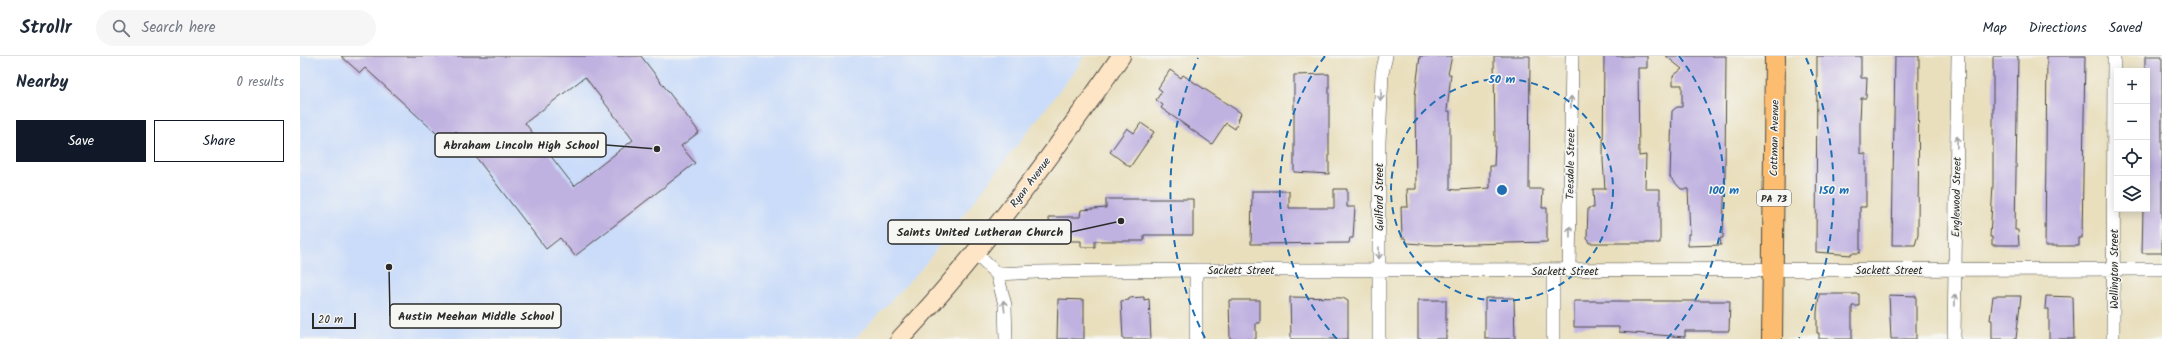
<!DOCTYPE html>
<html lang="en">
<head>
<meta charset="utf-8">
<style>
  :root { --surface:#fff; --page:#f6f6f7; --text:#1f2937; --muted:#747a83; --line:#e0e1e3; --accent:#111827 }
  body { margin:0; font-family:Kalam,sans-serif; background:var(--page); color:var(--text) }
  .controls { position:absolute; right:12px; top:12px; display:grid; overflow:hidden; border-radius:0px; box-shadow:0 2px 10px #0003 }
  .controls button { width:36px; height:36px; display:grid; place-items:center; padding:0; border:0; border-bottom:1px solid var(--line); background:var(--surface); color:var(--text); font:20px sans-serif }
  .scale { position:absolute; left:12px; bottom:10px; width:44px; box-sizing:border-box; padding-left:4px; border:2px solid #2b2b2b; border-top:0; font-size:11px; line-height:14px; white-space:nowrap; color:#2b2b2b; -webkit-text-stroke:3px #f6f6f2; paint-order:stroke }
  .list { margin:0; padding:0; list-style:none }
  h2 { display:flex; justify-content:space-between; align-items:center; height:52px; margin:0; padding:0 16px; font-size:17px }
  h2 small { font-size:13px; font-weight:400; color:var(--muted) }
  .actions { display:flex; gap:8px; padding:12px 16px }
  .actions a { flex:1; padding:9px 0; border:1px solid var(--accent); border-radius:0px; text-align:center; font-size:14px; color:var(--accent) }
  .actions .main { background:var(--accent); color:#fff }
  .icon { flex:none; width:22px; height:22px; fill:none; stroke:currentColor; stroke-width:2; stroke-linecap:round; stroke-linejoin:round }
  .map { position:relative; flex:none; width:1862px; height:283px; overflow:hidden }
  header { display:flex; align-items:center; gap:24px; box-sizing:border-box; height:56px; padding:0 20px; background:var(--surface); border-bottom:1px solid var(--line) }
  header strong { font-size:19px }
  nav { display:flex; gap:22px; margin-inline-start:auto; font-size:14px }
  .search { width:280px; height:36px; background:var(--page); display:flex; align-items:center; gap:10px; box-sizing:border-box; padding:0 14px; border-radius:22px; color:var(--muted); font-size:15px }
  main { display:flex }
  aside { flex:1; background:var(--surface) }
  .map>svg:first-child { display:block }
</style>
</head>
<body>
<header>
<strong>Strollr</strong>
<div class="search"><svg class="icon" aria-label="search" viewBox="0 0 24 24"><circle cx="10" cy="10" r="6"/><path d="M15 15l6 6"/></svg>Search here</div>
<nav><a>Map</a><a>Directions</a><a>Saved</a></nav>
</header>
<main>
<aside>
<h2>Nearby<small>0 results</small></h2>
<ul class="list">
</ul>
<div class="actions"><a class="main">Save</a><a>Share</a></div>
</aside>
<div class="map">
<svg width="1862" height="283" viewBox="0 0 1862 283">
  <rect width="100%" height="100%" fill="#f6f6f2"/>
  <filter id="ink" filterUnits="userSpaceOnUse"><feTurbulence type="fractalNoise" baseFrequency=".025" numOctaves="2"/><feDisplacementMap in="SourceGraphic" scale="8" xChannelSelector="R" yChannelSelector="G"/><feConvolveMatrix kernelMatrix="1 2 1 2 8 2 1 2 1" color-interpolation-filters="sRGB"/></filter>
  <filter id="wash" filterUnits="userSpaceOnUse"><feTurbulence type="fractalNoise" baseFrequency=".012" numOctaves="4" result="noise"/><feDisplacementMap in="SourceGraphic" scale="16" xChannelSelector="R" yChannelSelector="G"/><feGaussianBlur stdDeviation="0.9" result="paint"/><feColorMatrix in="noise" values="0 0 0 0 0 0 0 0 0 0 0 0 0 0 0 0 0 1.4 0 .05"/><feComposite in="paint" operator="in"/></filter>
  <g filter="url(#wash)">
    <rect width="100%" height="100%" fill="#e9dfbd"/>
    <path fill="#cadcf9" d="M0,0H784L777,12L622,212L555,283H0Z"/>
    <g id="blocks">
      <path fill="#bfb1e0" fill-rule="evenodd" d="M41,0H341L399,76L381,90L395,107L275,200L260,182L246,193L156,75L147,87L65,12L60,17ZM285,21L333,84L274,130L225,67Z
        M1120,0H1152L1148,18H1151L1147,55H1150V133L1156,134L1190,132V110H1194L1195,88L1194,0H1230L1229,133H1243L1242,152H1247V186L1135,189L1107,187L1105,182H1102L1101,151H1108L1107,133H1116L1115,40Z
        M1304,0H1347V12H1338L1339,100L1346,99L1345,133H1360V187H1289L1287,182L1288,152H1294L1293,133H1305L1303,104Z
        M1366,0H1426L1425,115L1423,182H1420L1421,189L1388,190V178H1390L1388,133H1381L1370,121L1372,55L1377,51H1382V29H1373V20L1382,13Z
        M1517,0H1561V22H1567L1566,42H1561L1560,66V97L1566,98V151H1560V197H1551V199L1516,196Z
        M1595,0H1619L1618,179L1615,189H1592Z
        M1693,0H1718L1715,174H1718L1719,189H1692V181H1690L1693,129Z
        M1747,0H1785L1782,182H1779V190H1745Z
        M1845,0H1862V197H1842L1843,153H1847V15H1845Z
        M870,14L881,22L883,19L941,57L935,73L926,67L912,88L861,52L863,49L856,44L862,35L858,32Z
        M1029,18V118L994,116V19Z
        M841,67L854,76L830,111L810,96L827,72L834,77Z
        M1034,133H1047V151H1055L1053,182H1050L1049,187L951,188L952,135H989V152H1034Z
        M806,143H893V179H844V185H795V191H781V185H750L749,161H780L781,154L806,152Z
        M1519,238H1559V250H1552V283H1519V277H1517V257Z
        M1589,239L1616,240V283H1591Z
        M1693,240H1721L1716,283H1692V264H1690Z
        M1746,240L1773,241L1774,283H1749V253H1745Z
        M844,241V244L849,243L851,283H823L821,245L829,244V242Z
        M990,241L1043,242L1048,245V283H991Z
        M1185,242H1214L1215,283H1185Z
        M758,243L784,244V283H757Z
        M929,244H960V267H956V283H930Z
        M1118,244H1146V283H1118Z
        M1274,245H1430L1429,275H1385V281L1319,276V271H1274Z"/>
    </g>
  </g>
  <g filter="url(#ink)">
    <use href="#blocks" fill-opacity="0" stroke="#484641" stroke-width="1"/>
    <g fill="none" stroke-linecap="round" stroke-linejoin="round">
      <defs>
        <path id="street" d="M676,198L697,218L736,216L896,214L1862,213
          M896,214V283
          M1253,215V283
          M1269,215L1272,0
          M697,218L705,249L706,283
          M1079,283V86L1082,17L1086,0
          M1654,283L1658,0
          M1813,283L1814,0"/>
        <path id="secondary" d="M600,283C682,195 753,98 821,0"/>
        <path id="primary" d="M1472,283L1475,0"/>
      </defs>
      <use href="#street" stroke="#484641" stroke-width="14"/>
      <use href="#secondary" stroke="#484641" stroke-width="20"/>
      <use href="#primary" stroke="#484641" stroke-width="22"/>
      <use href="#street" stroke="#fff" stroke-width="13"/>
      <use href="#secondary" stroke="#fee5c5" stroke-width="18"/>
      <use href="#primary" stroke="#fcbd6f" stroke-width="20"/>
    </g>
    <defs><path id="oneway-shaft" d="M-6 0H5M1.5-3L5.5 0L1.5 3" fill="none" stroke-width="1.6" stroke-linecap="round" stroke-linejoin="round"/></defs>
    <g stroke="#a0a0a0">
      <use href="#oneway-shaft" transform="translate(1081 39) rotate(93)"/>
      <use href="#oneway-shaft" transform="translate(1271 46) rotate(-89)"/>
      <use href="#oneway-shaft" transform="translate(1657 86) rotate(-89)"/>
      <use href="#oneway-shaft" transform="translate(1270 176) rotate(-89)"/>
      <use href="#oneway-shaft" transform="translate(1079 197) rotate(90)"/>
      <use href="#oneway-shaft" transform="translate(1655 244) rotate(-89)"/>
      <use href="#oneway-shaft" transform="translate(704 250) rotate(-97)"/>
    </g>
  </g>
  <g fill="none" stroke="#1f6fb2" stroke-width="2" stroke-dasharray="7 5">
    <circle cx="1202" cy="134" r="111"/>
    <path d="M1037 283A222 222 0 0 1 1025 0M1379 0A222 222 0 0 1 1367 283"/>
    <path d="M905 282A332 332 0 0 1 898 2M1506 2A332 332 0 0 1 1499 282"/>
  </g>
  <g text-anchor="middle" stroke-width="3" stroke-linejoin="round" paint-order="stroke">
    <rect fill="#f6f6f2" stroke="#686867" stroke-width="1" x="1457" y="134" width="34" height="16" rx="3"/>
    <g font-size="10" font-weight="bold" fill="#2b2b2b">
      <text x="1474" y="146">PA 73</text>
    </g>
    <g font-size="11" fill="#2b2b2b" stroke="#f6f6f2">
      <text transform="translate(1474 82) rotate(-89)" y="4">Cottman Avenue</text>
      <text transform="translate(1270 108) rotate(-89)" y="4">Teesdale Street</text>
      <text transform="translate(730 126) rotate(-53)" y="4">Ryan Avenue</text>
      <text transform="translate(1079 141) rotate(-90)" y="4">Guilford Street</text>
      <text transform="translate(1656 141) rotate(-89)" y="4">Englewood Street</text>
      <text transform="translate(1814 213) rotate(-90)" y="4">Wellington Street</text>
      <text x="941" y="218">Sackett Street</text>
      <text x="1589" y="218">Sackett Street</text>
      <text x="1265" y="219">Sackett Street</text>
    </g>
  </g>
  <circle cx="1202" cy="134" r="6" fill="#1f6fb2" stroke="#f6f6f2" stroke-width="2"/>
  <g font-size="12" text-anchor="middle" font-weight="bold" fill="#1f6fb2" stroke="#f6f6f2" stroke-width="3" stroke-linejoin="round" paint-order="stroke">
    <text x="1202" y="27">50 m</text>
    <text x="1424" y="138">100 m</text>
    <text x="1534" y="138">150 m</text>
  </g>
  <path fill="none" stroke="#2b2b2b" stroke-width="1.5" d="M357 93L306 89M821 165L771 176M89 211L90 260"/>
  <g fill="#2b2b2b" stroke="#f6f6f2" stroke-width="1.5">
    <circle cx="357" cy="93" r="4"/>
    <circle cx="821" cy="165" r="4"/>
    <circle cx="89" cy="211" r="4"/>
  </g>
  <g fill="#f6f6f2" stroke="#2b2b2b" stroke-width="1.5">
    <rect x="135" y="77" width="171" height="24" rx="4"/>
    <rect x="588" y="164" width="183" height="24" rx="4"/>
    <rect x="90" y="248" width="171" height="24" rx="4"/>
  </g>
  <g font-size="12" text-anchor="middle" font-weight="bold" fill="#2b2b2b">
    <text x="221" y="93">Abraham Lincoln High School</text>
    <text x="680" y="180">Saints United Lutheran Church</text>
    <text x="176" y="264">Austin Meehan Middle School</text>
  </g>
</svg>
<div class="controls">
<button>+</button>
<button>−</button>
<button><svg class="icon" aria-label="locate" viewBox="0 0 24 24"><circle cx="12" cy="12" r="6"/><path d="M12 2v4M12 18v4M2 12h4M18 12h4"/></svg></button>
<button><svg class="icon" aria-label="layers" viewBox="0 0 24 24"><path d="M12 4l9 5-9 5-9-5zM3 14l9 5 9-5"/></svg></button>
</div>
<div class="scale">20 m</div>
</div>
</main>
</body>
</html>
